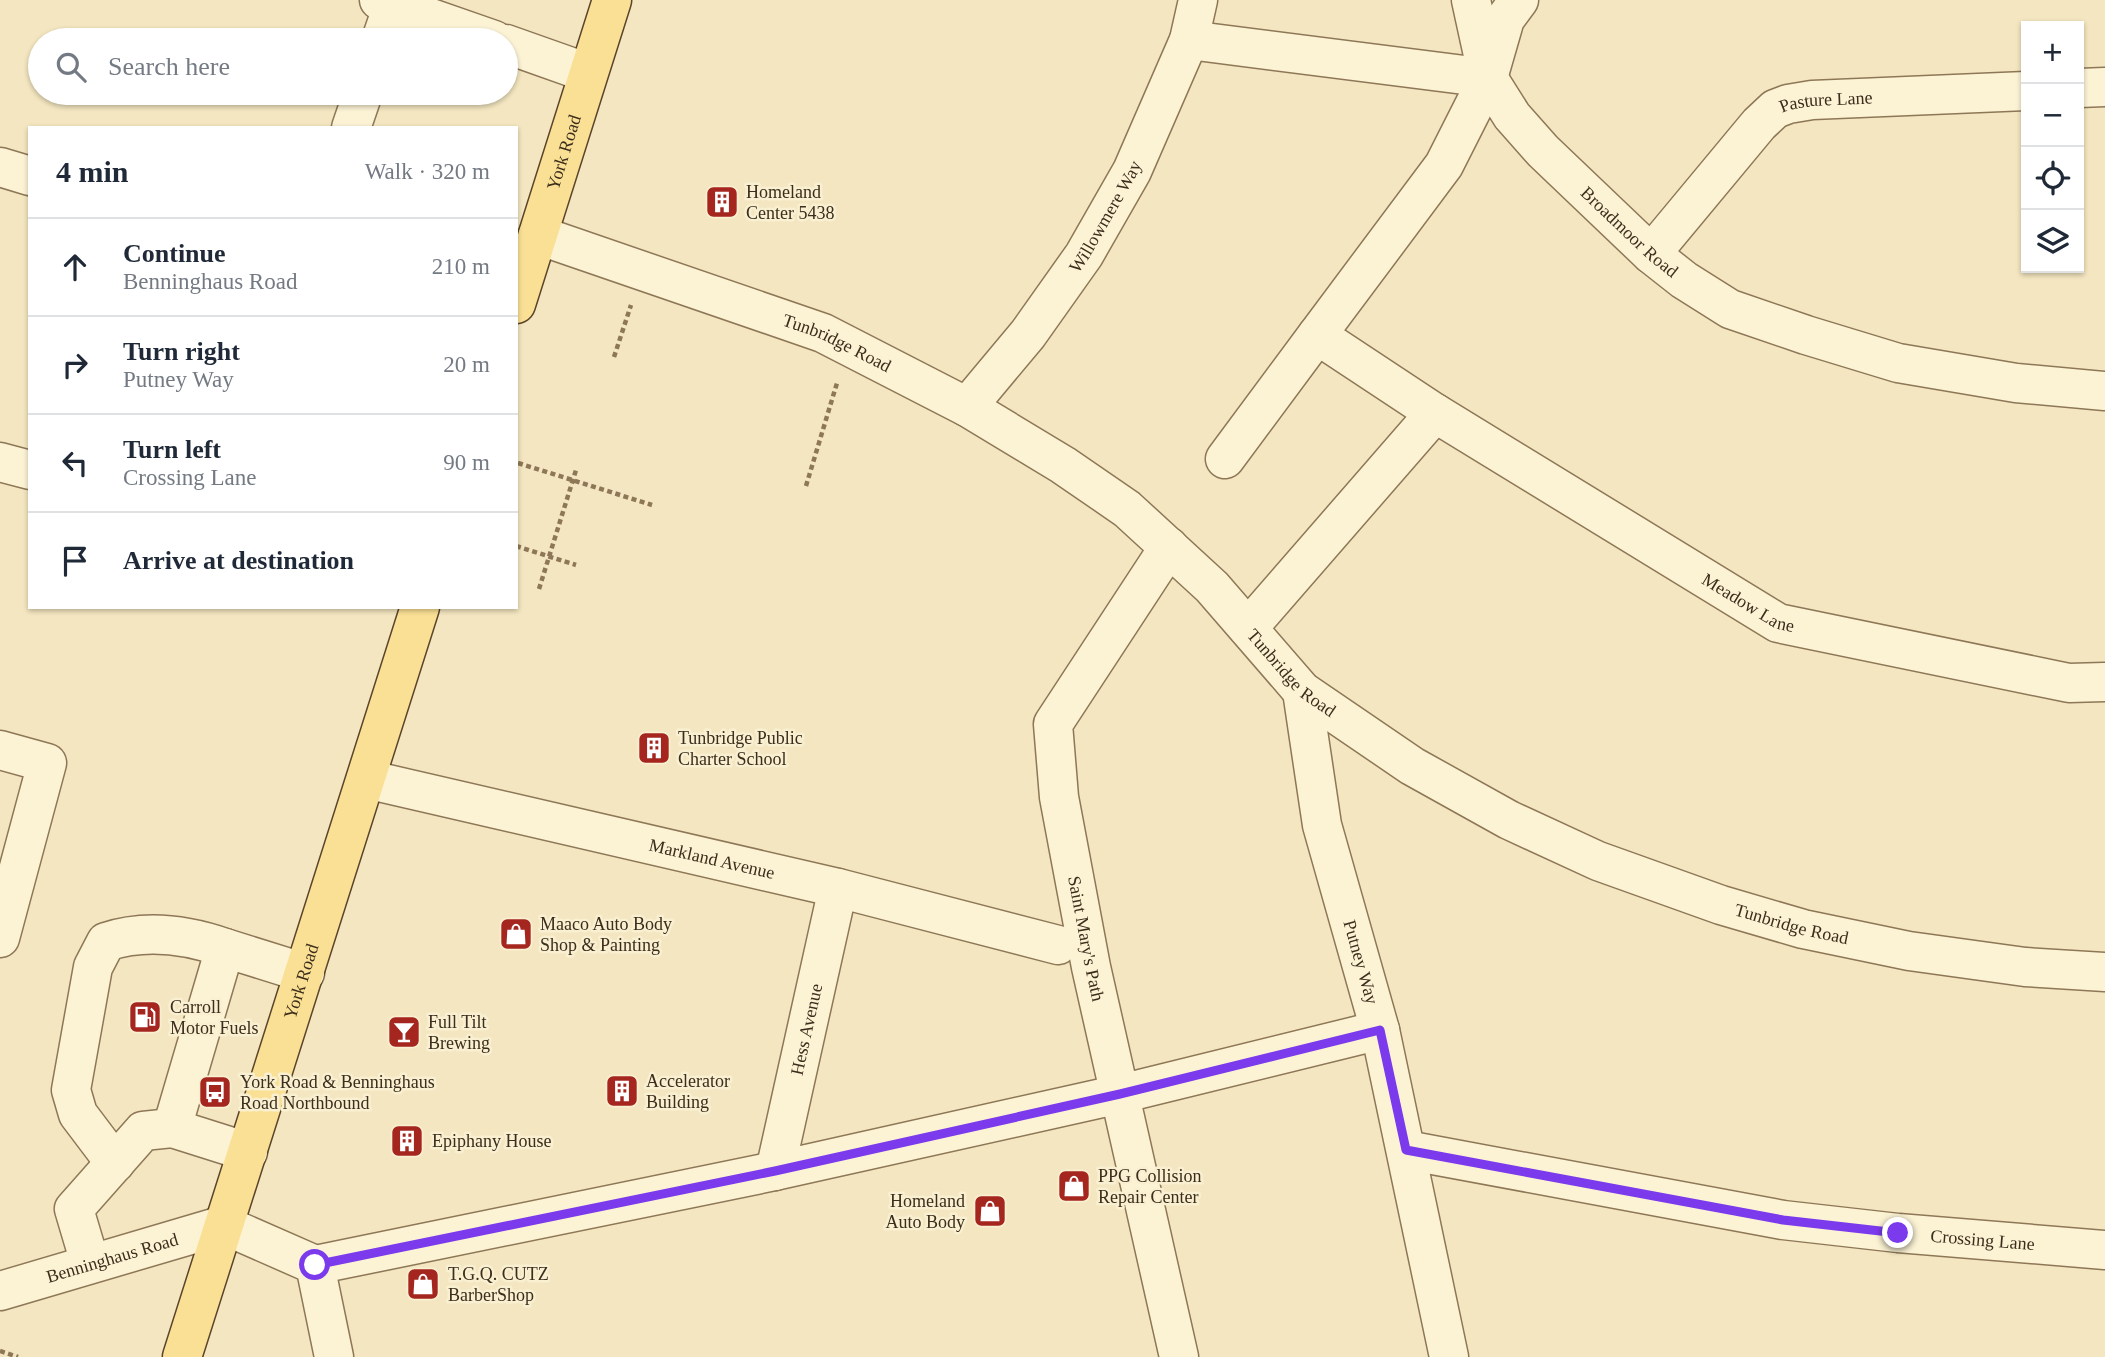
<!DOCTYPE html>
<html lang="en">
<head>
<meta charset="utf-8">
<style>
  :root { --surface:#fff; --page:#f6f6f7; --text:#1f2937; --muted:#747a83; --line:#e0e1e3 }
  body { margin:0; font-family:"Times New Roman",serif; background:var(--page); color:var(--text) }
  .controls { position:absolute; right:21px; top:21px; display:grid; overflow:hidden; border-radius:0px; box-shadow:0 2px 5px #0004 }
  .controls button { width:63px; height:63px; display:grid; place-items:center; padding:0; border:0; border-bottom:2px solid var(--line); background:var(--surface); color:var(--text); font:35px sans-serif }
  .stop { position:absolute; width:21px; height:21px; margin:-16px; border:5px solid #7c3aed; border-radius:50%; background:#fff }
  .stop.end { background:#7c3aed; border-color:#fff; box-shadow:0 2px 7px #0008 }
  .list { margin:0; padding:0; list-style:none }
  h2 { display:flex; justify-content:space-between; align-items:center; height:91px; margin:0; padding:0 28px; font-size:30px }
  h2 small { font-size:23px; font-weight:400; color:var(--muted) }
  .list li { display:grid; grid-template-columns:46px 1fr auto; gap:21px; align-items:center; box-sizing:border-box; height:98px; padding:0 28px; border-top:2px solid var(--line) }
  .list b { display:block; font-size:26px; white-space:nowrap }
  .list p { margin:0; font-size:23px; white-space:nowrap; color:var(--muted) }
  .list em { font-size:23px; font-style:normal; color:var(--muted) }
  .icon { flex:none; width:38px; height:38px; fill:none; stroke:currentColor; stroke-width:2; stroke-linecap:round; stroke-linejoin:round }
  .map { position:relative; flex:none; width:2105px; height:1357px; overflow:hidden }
  .search { position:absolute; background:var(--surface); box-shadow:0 2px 5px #0004; left:28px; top:28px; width:490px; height:77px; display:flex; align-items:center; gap:18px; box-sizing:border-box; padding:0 24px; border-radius:38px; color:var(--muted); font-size:26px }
  .panel { position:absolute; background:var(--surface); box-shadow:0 2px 5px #0004; left:28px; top:126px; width:490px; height:483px; border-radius:0px }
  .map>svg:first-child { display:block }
</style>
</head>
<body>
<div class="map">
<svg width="2105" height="1357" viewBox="0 0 2105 1357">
  <rect width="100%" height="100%" fill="#f3e6c0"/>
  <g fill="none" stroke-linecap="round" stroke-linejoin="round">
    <defs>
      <g id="minor">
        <path d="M379,0L494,40"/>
        <path id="s1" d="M1471,0L1488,78L1512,116L1543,151L1651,254L1684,280L1730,309L1806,335L1898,363L2016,383L2105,391"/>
        <path id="s2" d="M1519,0L1505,19L1488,78L1444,165L1317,335L1435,413L1778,623L2069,683L2105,682"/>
        <path d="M381,40L393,5"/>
        <path d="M1189,40L1488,78"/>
        <path d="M506,44L588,73"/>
        <path d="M2079,88L2105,87"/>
        <path d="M351,128L363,93"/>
        <path d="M0,167L30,176"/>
        <path id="s3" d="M538,235L823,333L967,407L1063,465L1127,509L1212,587L1302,691L1412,766L1509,820L1598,861L1721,905L1803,929L1909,951L2025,967L2105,972"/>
        <path id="s4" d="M1651,254L1759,124L1775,109L1788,104L1812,100L2026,91"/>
        <path id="s5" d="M967,407L1028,334L1084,255L1132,171L1189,40L1198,0"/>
        <path d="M1225,459L1317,335"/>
        <path d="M0,462L30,470"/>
        <path id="s6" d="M1169,547L1053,724L1059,797L1091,967L1179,1357"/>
        <path d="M1248,628L1435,413"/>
        <path id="s7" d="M1302,691L1322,825L1380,1030L1449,1357"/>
        <path d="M0,750L47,763L0,938"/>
        <path id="s8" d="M366,779L838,888L1058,945"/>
        <path d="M172,1128L225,948L305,973"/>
        <path id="s9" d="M1406,1150L1783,1220L1898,1233L2105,1250"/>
        <path d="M115,1163L78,1114L71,1090L93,967L106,942C145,929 188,935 225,948"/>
        <path id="s10" d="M775,1171L838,888"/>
        <path d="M90,1263L74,1209L143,1131L172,1128L248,1152"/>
        <path d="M315,1265L775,1171L1120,1094L1380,1030"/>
        <path id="s11" d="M0,1291L224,1225L315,1265L334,1357"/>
      </g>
      <g id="major">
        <path id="s12" d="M516,304L612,0"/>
        <path id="s13" d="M182,1357L420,607"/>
      </g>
    </defs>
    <use href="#minor" stroke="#8e7756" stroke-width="41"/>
    <use href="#major" stroke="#5b442b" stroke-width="41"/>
    <path stroke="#8e7756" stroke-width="4.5" stroke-dasharray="5 3.5" stroke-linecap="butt" d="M614,357L631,305
      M518,463L652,505
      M806,486L837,383
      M516,546L576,565
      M539,589L576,470
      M0,1351L18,1357"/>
    <use href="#minor" stroke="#fcf3d5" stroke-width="38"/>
    <use href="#major" stroke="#fae094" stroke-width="38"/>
  </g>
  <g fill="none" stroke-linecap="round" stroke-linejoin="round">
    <path stroke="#7c3aed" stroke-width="9" d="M315,1265L775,1171L1120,1094L1380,1030L1406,1150L1783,1220L1898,1233"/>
  </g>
  <defs>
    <symbol id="building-square" viewBox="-11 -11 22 22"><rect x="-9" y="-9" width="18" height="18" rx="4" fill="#a4261f" stroke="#f9f0d1"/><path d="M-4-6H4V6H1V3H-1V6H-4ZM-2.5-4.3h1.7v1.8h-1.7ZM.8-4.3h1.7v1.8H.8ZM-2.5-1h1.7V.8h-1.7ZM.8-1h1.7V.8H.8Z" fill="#fff"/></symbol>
    <symbol id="shop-square" viewBox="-11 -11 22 22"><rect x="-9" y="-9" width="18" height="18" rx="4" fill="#a4261f" stroke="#f9f0d1"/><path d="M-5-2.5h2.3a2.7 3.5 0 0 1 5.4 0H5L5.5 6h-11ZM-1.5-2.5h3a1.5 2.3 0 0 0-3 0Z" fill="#fff"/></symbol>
    <symbol id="fuel-square" viewBox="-11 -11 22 22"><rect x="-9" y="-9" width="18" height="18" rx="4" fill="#a4261f" stroke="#f9f0d1"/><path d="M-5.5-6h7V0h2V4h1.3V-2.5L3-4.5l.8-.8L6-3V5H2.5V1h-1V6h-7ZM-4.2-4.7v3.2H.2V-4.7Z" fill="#fff"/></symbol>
    <symbol id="bar-square" viewBox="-11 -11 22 22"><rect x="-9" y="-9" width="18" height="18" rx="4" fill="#a4261f" stroke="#f9f0d1"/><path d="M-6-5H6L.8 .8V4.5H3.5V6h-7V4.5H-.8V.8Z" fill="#fff"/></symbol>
    <symbol id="bus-square" viewBox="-11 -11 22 22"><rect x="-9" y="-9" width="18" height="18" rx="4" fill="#a4261f" stroke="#f9f0d1"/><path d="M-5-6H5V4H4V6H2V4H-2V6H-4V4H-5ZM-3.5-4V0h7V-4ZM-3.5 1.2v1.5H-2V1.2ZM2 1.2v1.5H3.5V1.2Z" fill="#fff"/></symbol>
  </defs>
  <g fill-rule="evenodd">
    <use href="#building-square" x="703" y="183" width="38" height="38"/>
    <use href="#building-square" x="635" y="729" width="38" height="38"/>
    <use href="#shop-square" x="497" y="915" width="38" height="38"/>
    <use href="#fuel-square" x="126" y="998" width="38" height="38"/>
    <use href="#bar-square" x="385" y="1013" width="38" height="38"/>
    <use href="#building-square" x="603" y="1072" width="38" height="38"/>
    <use href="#bus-square" x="196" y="1073" width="38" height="38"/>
    <use href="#building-square" x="388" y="1122" width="38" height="38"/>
    <use href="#shop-square" x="1055" y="1167" width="38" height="38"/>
    <use href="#shop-square" x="971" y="1192" width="38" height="38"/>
    <use href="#shop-square" x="404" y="1265" width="38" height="38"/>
  </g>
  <g text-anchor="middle" stroke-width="5" stroke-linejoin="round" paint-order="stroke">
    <g font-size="18" fill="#3c2d1c" stroke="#f9f0d1">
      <text dy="6" stroke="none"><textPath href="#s4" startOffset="243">Pasture Lane</textPath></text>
      <text dy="6" stroke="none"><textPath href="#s12" startOffset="159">York Road</textPath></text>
      <text dy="6" stroke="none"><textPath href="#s5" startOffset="236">Willowmere Way</textPath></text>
      <text dy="6" stroke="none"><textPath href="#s1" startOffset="290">Broadmoor Road</textPath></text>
      <text dy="6" stroke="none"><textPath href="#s3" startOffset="318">Tunbridge Road</textPath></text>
      <text dy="6" stroke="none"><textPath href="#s2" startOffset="903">Meadow Lane</textPath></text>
      <text dy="6" stroke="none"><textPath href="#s3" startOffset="886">Tunbridge Road</textPath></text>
      <text dy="6" stroke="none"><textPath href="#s8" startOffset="355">Markland Avenue</textPath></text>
      <text dy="6" stroke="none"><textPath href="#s3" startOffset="1452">Tunbridge Road</textPath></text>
      <text dy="6" stroke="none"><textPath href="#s6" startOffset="429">Saint Mary's Path</textPath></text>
      <text dy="6" stroke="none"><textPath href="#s7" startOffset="278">Putney Way</textPath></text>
      <text dy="6" stroke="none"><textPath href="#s13" startOffset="394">York Road</textPath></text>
      <text dy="6" stroke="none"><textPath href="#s10" startOffset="145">Hess Avenue</textPath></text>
      <text dy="6" stroke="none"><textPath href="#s9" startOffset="584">Crossing Lane</textPath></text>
      <text dy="6" stroke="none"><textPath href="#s11" startOffset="117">Benninghaus Road</textPath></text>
    </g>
    <g font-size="18" fill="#3c2d1c" stroke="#f9f0d1" text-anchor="start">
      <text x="746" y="198">Homeland<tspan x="746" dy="21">Center 5438</tspan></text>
      <text x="678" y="744">Tunbridge Public<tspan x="678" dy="21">Charter School</tspan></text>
      <text x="540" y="930">Maaco Auto Body<tspan x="540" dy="21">Shop &amp; Painting</tspan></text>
      <text x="170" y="1013">Carroll<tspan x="170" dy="21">Motor Fuels</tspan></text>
      <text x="428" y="1028">Full Tilt<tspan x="428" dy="21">Brewing</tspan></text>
      <text x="646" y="1087">Accelerator<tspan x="646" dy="21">Building</tspan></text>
      <text x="240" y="1088">York Road &amp; Benninghaus<tspan x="240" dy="21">Road Northbound</tspan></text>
      <text x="432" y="1147">Epiphany House</text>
      <text x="1098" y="1182">PPG Collision<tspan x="1098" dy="21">Repair Center</tspan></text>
      <text x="965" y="1207" text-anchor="end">Homeland<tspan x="965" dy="21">Auto Body</tspan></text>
      <text x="448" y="1280">T.G.Q. CUTZ<tspan x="448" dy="21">BarberShop</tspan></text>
    </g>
  </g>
</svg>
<div class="controls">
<button>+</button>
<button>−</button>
<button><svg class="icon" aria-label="locate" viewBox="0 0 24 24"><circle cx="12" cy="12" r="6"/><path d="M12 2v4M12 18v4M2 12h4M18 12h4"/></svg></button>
<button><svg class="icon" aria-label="layers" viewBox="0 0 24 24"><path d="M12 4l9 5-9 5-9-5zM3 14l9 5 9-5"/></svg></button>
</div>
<div class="stop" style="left:315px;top:1265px"></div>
<div class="stop end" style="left:1898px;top:1233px"></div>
<div class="search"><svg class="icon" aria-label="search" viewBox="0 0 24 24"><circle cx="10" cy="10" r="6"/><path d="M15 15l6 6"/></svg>Search here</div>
<section class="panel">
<h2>4 min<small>Walk · 320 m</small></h2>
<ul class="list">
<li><svg class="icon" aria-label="ahead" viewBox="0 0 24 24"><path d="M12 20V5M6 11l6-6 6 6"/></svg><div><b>Continue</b><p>Benninghaus Road</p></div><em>210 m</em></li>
<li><svg class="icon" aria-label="right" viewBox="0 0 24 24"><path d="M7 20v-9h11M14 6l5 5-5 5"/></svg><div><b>Turn right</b><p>Putney Way</p></div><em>20 m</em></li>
<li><svg class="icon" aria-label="left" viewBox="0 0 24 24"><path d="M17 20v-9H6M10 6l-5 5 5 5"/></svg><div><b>Turn left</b><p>Crossing Lane</p></div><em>90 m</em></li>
<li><svg class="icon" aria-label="arrive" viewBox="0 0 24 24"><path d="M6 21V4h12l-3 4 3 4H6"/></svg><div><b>Arrive at destination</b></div></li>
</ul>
</section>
</div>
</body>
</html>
